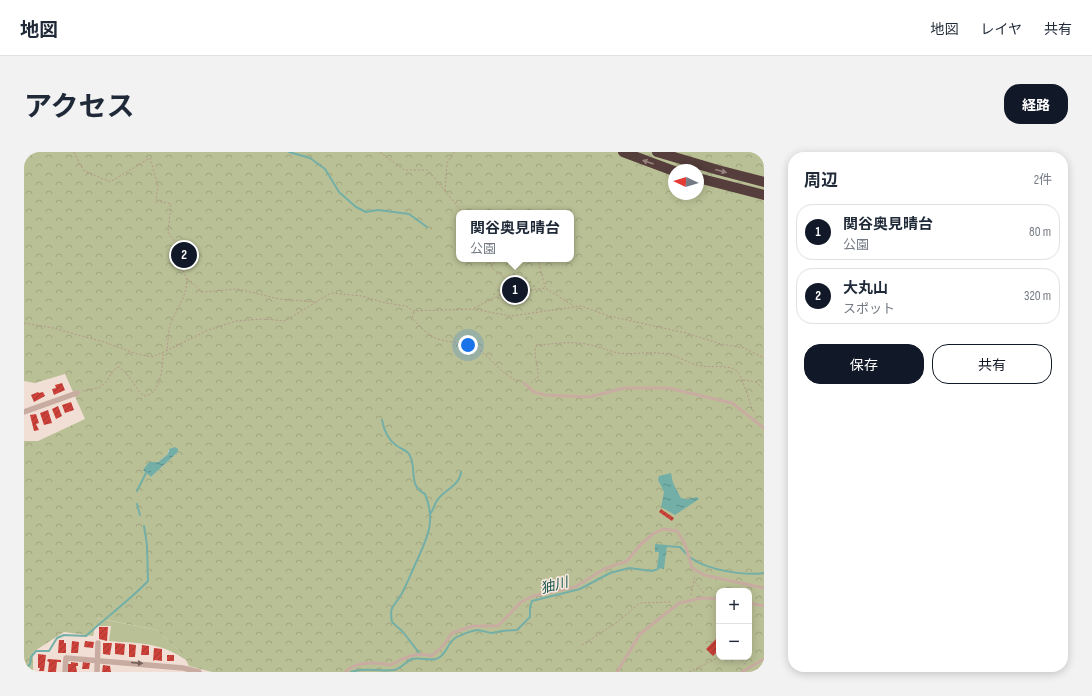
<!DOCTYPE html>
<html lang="ja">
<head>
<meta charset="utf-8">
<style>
  :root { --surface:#fff; --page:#f2f2f3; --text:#1f2937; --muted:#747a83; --line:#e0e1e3; --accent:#111827 }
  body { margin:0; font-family:"Sofia Sans Condensed","Noto Sans JP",sans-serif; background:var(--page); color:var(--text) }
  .controls { position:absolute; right:12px; bottom:12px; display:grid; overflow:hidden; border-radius:8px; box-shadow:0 2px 10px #0003 }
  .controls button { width:36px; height:36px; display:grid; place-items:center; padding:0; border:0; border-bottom:1px solid var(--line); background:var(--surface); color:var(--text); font:20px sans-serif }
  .compass { position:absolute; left:644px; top:12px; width:36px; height:36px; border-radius:50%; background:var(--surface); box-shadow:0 2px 10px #0003; rotate:274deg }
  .you { position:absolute; left:444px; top:193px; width:14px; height:14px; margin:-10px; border:3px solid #fff; border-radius:50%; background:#1a73e8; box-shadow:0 0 0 6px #1a73e833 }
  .badge { display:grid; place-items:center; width:26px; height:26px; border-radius:50%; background:var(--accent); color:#fff; font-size:13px; font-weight:700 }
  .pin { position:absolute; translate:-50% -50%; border:2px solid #fff; box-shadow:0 1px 4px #0006 }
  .popup { position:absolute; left:432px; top:58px; width:118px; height:52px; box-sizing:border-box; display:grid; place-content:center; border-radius:8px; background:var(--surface); filter:drop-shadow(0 1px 3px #0005); font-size:13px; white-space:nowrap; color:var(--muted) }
  .popup b { font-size:15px; color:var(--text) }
  .popup::after { content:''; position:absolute; left:50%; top:100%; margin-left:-8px; border:8px solid transparent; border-top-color:var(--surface) }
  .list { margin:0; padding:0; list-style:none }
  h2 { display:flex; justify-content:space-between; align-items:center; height:52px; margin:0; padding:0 16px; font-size:17px }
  h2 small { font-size:13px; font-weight:400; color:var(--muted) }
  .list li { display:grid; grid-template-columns:26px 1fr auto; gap:12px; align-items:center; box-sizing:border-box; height:56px; margin:0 8px 8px; padding:0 8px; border:1px solid var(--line); border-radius:16px }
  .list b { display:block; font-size:15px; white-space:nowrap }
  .list p { margin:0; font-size:13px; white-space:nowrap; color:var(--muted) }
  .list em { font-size:13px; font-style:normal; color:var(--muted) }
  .actions { display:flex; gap:8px; padding:12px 16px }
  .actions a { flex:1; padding:9px 0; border:1px solid var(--accent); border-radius:16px; text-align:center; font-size:14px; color:var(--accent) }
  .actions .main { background:var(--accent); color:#fff }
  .map { position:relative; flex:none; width:740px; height:520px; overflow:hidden; border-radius:16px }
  header { display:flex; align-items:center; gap:24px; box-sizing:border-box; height:56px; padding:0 20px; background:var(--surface); border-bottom:1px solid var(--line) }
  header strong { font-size:19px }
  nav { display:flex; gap:22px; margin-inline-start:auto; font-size:14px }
  .intro { display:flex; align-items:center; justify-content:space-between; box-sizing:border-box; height:96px; padding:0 24px }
  h1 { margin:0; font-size:28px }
  .button { padding:10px 18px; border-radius:16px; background:var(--accent); color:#fff; font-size:14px; font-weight:700 }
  main { display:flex; gap:24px; padding:0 24px }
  aside { flex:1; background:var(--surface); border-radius:16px; box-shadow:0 2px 10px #0003 }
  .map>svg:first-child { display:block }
</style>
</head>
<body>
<header>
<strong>地図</strong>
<nav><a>地図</a><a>レイヤ</a><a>共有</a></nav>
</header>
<div class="intro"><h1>アクセス</h1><a class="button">経路</a></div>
<main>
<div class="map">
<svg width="740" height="520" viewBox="0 0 740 520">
  <defs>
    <pattern id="forest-crowns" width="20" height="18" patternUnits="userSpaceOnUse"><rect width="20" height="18" fill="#bac095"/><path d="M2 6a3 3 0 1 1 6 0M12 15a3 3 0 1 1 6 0" fill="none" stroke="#a0a580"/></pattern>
    <pattern id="park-dots" width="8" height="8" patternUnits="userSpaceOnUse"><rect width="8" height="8" fill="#bac095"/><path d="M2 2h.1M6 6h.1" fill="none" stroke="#a0a580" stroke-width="1.8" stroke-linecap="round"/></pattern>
    <pattern id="water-ripples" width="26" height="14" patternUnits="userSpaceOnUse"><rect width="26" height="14" fill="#73afa7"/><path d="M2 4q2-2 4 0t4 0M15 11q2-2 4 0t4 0" fill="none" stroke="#5f8e88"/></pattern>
    <pattern id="building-hatch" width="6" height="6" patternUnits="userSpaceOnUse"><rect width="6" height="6" fill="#cc4139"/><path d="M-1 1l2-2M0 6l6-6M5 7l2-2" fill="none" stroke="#a63630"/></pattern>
  </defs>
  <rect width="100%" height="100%" fill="#f1dfd5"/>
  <path fill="#bac095" d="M72,466L133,478L156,500L154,503C132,490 109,491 85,489L87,474H71Z"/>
  <path fill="url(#forest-crowns)" fill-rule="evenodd" d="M0,0H740V520H188L165,514L162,508L154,503L156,500L133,478L73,466L69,484L40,480L9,500V520H0V289H14L61,267L41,222L11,231L0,229ZM650,18H674V42H650ZM435,61H547V107H435ZM144,298L154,300L127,325L125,310H134L144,302ZM695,439H725V505H695Z"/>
  <path fill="url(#park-dots)" d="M152,86L174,95L161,118L143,106Z
    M490,120L515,130L497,151L466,146Z"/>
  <path fill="url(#water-ripples)" d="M151,295L154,297V300L127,325L119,318L125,310H134L144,302L145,297Z
    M647,321L649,331L657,346L663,347L673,345L675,347L651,363L637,355L640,340L634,328L635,324Z
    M631,392L643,393L640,417L633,416L635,400H631Z"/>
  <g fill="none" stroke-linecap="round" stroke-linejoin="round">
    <path stroke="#73afa7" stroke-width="2" d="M265,0L286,6L301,17L315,40L332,55L342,60L354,58L385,62L403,75
      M358,268C360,279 364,288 373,294C379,298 385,299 387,306C392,320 385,334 401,342C413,371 402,388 390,415C386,424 382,434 377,443C370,455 365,453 368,470L379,480L396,502
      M113,339L123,319
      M113,352L116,363
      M407,361C410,356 411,350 415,346C422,337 436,333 437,320
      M640,394L656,395C660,399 663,403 667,406C683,418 721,424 740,421
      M0,515L6,513L7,505L12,499H25L33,486L40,483L62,484C82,465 105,449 124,429L123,393L120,374
      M327,520C341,515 355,520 370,518C377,517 381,510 388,507C396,505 404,509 412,507C422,504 423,492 430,487C435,483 447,479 453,478C458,478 464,481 468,481C478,479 482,478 493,478L506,465V456L508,449L556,437L586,421L605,416L628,419L634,417V414"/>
  </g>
  <path fill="url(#building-hatch)" d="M38,231L41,238L30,243L28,237L32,236L31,233Z
    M14,240L15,241L19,240L21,244L10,250L7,243Z
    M47,250L50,258L41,261L38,253Z
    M34,254L38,264L32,267L28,257Z
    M24,258L28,271L20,273L16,261Z
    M12,262L15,271L12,272L15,278L10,279L6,263Z
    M637,357L650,366L648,369L635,360Z
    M75,475H84L83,489L75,487Z
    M692,487L695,490V498L689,504L682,497Z
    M35,488H40V491H42V501H34Z
    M48,489L55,490L54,501H47Z
    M61,489L70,490L69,496L60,495Z
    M79,491H88L86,503L79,502Z
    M91,491L101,492L100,503L91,502Z
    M105,492L112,493L111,505H105Z
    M118,493L125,494V503H117Z
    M130,496L138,497V509L131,508L129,509Z
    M14,502L22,503L20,519H15L16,516H14Z
    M143,503H150V509H143Z
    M24,507L37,508V510H33L32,520H24L25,510L23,509Z
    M47,510L54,511V514H52L53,520H44V512H47Z
    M59,510L66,511L65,517H58Z
    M79,513L86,514L87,520H78Z"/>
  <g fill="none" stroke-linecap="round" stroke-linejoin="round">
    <path stroke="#b5958b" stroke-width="1" stroke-dasharray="2 2" stroke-linecap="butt" d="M50,0L59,18L86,30L126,6L134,33L132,48L147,52L144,80L158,100C149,114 163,118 163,131C161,146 153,157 147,171C144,179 144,190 143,199
      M356,0L380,18H404L439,61
      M421,39L423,11L430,0
      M473,107L467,115L486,131L490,140
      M514,107L521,135
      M163,126L178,140L214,137L255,147L293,150
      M450,156L478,142L521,136L550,154
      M390,160L388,166C402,181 408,188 429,190C436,191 444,191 450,194C468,205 474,221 496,230
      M0,171L29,176L80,190L113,202L128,205L142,199L184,178L212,169L239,167L261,169L307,141L338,144L362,151L382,154L390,159L449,157L487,164L557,154L585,164L662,181L697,192L720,196L740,206
      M719,228L732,230L740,237
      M507,231L514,225C515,214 509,205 512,194C530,191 549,189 567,193C576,195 585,199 594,201C610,203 626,199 643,202C655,204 665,212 677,214C688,216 704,212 713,219C718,223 726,253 730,261
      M59,239C64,238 71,237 76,235C85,230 86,219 94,215C106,221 110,236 120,244C137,243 139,214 139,200
      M671,430L680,441
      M667,443L671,423
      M558,493L592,471L616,451L647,450
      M715,505L722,513
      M665,520L695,505"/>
    <path stroke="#c9aca1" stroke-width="3" d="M500,231L510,240L521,243L565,245L600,236H644L708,251L740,276
      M725,451L740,454
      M321,520C333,509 351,510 367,513C381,505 392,500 408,504L418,495L428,481L449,474H474L497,450L509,444L551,435L580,417L603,409L617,392L629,382L639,377L653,379L661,392L668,416L680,423L740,436
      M593,520L616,482L655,451L678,446L695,447
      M718,520L740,507"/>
    <path stroke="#c9aca1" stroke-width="5.5" d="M0,260L53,241
      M41,520L42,506L159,516L175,520
      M73,520L74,491"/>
    <path stroke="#553e3b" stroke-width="10" d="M599,0L650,19
      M633,0L694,18L740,30
      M674,26L740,43"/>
  </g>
  <defs><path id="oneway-solid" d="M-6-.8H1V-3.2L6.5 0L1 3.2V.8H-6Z"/></defs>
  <g fill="#97837d">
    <use href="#oneway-solid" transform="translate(624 10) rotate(-161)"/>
    <use href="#oneway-solid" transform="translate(697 19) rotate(15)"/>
  </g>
  <use fill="#76625c" href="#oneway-solid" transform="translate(113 511) rotate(5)"/>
  <g text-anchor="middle" stroke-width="3" stroke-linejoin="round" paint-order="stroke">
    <g font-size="14" font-style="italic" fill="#18564e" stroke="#f9eae1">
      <text transform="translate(530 433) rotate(-14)" y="5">㹨川</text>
    </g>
  </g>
</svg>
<div class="controls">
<button>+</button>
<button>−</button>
</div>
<svg class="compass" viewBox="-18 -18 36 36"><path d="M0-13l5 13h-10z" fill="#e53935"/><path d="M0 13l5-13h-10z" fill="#747a83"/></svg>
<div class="you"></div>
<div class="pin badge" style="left:491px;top:138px">1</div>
<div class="popup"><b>関谷奥見晴台</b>公園</div>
<div class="pin badge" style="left:160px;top:103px">2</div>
</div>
<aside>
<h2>周辺<small>2件</small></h2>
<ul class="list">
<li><span class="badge">1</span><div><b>関谷奥見晴台</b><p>公園</p></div><em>80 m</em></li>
<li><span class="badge">2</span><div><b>大丸山</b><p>スポット</p></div><em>320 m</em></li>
</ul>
<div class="actions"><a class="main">保存</a><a>共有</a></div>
</aside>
</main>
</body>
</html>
